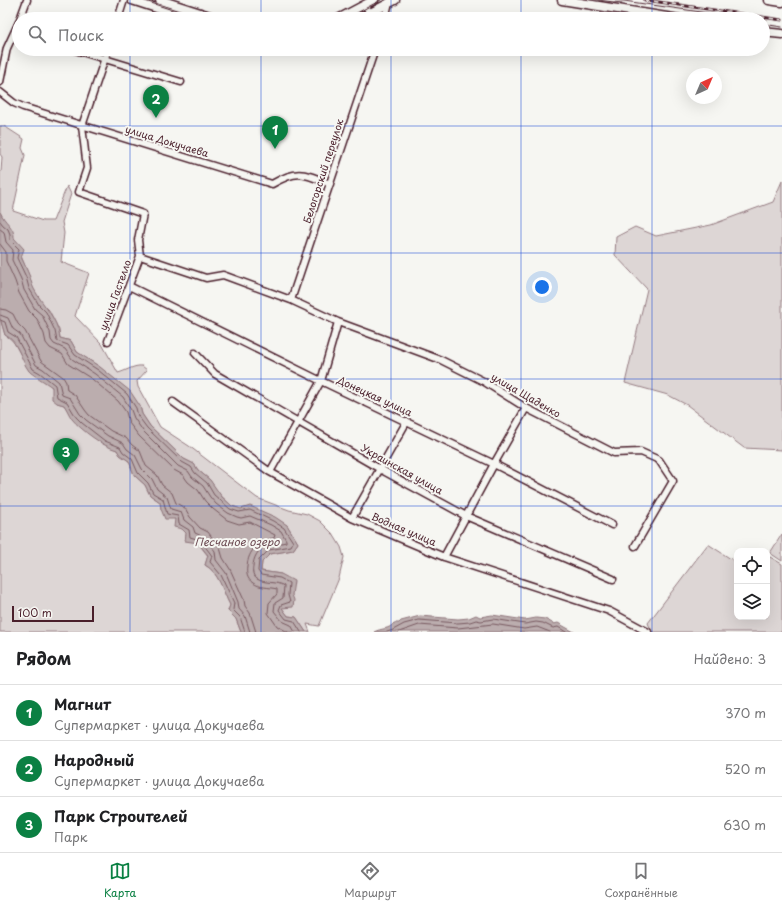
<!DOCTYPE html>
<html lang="ru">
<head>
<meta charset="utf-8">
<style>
  :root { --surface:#fff; --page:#f2f2f2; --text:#202124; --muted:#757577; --line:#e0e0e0; --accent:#0b8043 }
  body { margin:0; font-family:"Playpen Sans",sans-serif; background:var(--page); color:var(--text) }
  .controls { position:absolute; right:12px; bottom:12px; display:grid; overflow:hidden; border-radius:8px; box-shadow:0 4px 16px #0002 }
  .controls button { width:36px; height:36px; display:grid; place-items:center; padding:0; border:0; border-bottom:1px solid var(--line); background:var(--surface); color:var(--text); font:20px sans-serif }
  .compass { position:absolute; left:686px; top:68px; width:36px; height:36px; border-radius:50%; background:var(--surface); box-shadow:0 4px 16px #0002; rotate:44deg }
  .scale { position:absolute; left:12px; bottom:10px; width:82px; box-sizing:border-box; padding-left:4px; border:2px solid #4a1f2b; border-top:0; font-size:11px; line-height:14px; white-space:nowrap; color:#4a1f2b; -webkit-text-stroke:3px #f6f6f2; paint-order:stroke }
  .you { position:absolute; left:542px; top:287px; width:14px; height:14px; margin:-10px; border:3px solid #fff; border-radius:50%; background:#1a73e8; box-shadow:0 0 0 6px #1a73e833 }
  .badge { display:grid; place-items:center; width:26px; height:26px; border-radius:50%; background:var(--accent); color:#fff; font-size:13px; font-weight:700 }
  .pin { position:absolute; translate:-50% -33px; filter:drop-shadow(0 1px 2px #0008) }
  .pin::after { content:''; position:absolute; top:21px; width:14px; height:12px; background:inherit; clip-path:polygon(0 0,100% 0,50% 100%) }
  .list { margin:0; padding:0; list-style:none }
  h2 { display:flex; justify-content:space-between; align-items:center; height:52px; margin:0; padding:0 16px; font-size:17px }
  h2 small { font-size:13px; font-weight:400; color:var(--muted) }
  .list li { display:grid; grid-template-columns:26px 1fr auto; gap:12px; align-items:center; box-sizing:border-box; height:56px; padding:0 16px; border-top:1px solid var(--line) }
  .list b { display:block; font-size:15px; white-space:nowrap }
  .list p { margin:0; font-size:13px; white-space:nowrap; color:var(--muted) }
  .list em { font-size:13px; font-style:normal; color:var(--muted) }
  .icon { flex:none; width:22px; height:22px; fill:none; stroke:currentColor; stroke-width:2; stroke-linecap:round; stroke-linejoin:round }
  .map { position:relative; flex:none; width:782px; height:632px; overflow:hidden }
  .search { position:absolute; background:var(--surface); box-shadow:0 4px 16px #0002; left:12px; right:12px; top:12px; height:44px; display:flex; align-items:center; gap:10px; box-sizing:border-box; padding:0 14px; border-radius:22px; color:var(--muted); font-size:15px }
  .sheet { height:220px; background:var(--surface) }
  nav { display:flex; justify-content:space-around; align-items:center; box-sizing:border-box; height:56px; border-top:1px solid var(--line); background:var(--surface); font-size:11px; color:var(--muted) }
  nav a { display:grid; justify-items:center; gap:2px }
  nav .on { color:var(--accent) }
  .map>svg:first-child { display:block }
</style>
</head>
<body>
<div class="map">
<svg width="782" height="632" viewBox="0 0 782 632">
  <rect width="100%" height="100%" fill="#f6f6f2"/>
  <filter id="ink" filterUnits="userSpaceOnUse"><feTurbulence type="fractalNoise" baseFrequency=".025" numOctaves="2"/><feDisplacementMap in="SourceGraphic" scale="8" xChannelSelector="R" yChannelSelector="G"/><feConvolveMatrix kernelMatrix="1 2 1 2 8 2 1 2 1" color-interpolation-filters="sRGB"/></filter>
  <g filter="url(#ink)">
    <path fill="#ddd6d5" stroke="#947a80" d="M0,126H4L24,139L22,148L25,155L13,211L43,221H53L67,186L71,194L62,222L64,233L61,262L89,273L75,316L102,344L118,373C126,371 134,365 142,366L147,370L137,381L138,387L160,427L189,446L257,498L289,510L307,514L320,521L333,534L341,547L344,557L339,578L319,626L307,624L310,632H306L296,617L288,616L282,608L292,595L281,574L261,571L262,562L270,554L293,550L298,543L287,525L232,506L217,492L210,480L198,470L194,464L184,459L150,426L142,414L140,406L100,367L77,352L71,341L60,338L59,330L49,310L42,303L32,287L29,276L14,238L0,212V171L1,172L2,157L0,154Z
      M782,181V450L744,448L687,405L668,395L625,383L647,289L615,255L616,237L635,227L656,236L711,225L773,202Z
      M0,318L5,335L12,339L30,372L38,376L52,387L57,403L64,405L73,419L103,444L117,450L120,455L129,461L134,475L145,485L150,495L160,502L161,509L175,519L182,529L198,543L208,556L205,565C219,572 223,592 230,605L228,611L236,619L241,632H0Z
      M782,534V561L770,553Z
      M708,544L737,563V617H767V559L770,557L782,564V632H652L648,623Z"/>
    <path fill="#bbadae" stroke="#8e747a" d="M0,212C4,222 15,227 14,238L24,249L21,257C24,263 27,270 30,277C31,281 32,285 34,289C43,306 57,317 60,338L71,341L77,352L100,367L130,391L140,406L142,414L150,426L184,459L194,464L198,470L210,480L222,497L232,506L241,509L250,506L275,517L287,525L298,543L293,550L270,554L262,562L261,571L281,574L294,581L292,595L294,600L293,607L282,608L288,616L296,617L306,632H241L236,619L228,611L230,605C223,592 219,572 205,565L208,555L198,543L185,541L186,533L182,529L174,527L175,519H165L161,509L160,502L150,495L145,485L134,475L129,461L120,455L117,450C104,447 81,430 72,419C69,415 67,409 64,405L57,403L52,399V387C48,384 30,373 29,371C20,359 19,342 5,335L0,318Z
      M476,615L480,617L492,615L525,620L536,618L545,619L554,624L558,623L574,632H374C381,628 389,630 394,623H399L401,621L420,616L458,619L469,618Z"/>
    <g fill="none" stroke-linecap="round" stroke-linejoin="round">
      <path stroke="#77585f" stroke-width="1" d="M0,221L3,225L8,229L10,234V240L19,249L17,258L26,277L29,288L39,305L46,312L55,331L57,341L68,345L75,355L98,370L127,394L136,408L138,416L147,428L182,462L191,467L195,473L207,483L214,495L220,500L230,509L239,512L250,510L273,521L284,528L293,542L291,546L269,550L259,560L258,571L261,575L280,578L289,583L288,595L290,602L281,605L279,610L286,619L294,621L301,632
        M0,229L4,232L6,242L13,250L12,260L21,279L24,290L35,309L42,315L50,332L51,340L54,344L65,349L72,359L95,374L123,397L131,410L134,418L143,431L178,466L188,471L192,477L203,486L210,497L216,504L228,513L237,517L241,518L250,516L271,525L281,531L286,540V542C280,544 273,543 267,545C258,549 253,558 253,567C252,572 253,576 257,579C265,584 276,581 284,586L283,598L275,603L274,611L282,621L291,625L295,632
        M0,244L6,252V261L15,281L19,293L29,311L37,319L44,334L46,343L50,348L62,354L68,364L92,379L118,401L126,412L129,423L139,436L174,470L183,475L188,482L198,490L205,501L213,509L227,520L239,524L250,522L275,535L274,538C259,541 248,550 247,567C246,573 247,579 253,583C260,588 269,587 277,589V594L269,603L268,613L277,626L288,632
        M0,309L6,310L13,314L18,324L25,331L41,361L63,377L66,382L67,390L75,395L85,410L89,415L111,431L126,438L132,445L140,451L146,466L157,475L162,485L172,493L176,503L185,508L190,517L200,528L208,532L220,548L223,558L230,569L244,600L245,606L250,613L256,632
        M0,315L8,318L13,329L20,334L36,365L43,369L59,382L62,395L70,398L80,414L86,420L108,436L123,443L127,449L135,455L142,469L152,479L157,489L167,497L171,509L181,512L184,520L193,527L195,533L204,537L215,551L216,560L226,573L238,602L239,609L245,616L250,632
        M0,320L5,322L8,332L16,337L33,369L40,373L55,385L57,397L67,402L76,417L82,423L105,441L120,447L123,452L132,459L138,473L148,483L153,493L163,499L167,514L178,516L179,524L189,530L190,537L200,540L210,553L212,556L210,562L221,575L234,603L233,610L240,617L245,632
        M387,632L393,630L404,624L419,620L458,623L470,622L476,620L481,621L493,619L525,624L536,622L543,623L553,628L558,627L566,632
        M399,632L419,625L458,628L493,624L524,629L537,627L550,632"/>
      <defs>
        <path id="minor" d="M365,5L374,19
          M350,13L353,19
          M20,19L27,0
          M118,19L124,0
          M385,19L389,2
          M72,49L181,82
          M108,49L82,126L87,168L79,192L143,214L138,240L140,256L206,278L223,275L291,300L338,322L441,360L483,381L526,408L614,453L641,452L659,460L673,481L635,546
          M0,82L7,48L19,22
          M0,92L14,103L23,107L272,184C298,169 303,173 330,184
          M129,286L321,381L494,464L612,525
          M291,300L375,49
          M108,341L140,256
          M195,353L215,374L380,469L466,516L613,579
          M173,402L270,472L352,518L444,557L609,611L648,632
          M270,472L321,381L338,322
          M352,518L407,421
          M444,557L494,464L526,408"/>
        <path id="major" d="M132,0L190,19
          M160,0L219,19
          M562,0L679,19
          M769,0L782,2
          M338,19L374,0
          M359,19L395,0
          M763,32L782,34"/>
      </defs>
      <use href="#minor" stroke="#4a1f2b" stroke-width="9"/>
      <use href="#major" stroke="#4a1f2b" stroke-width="11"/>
      <use href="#minor" stroke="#f6f6f2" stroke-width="6"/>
      <use href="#major" stroke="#f6f6f2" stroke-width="8"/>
      <path stroke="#4a1f2b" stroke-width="1" d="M142,0L200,19
        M598,0L622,3
        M617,0L750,19
        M346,19L381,0
        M763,24L782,27"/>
      <defs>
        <path id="rail" d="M645,0L782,20"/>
      </defs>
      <use href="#rail" stroke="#4a1f2b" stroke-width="3"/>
      <use href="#rail" stroke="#f6f6f2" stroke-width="1.5" stroke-dasharray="4.5" stroke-linecap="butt"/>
    </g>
  </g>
  <path fill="none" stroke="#1d4ed8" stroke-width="1" stroke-opacity="0.55" d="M130,0V19M261,0V19M391,0V19M521,0V19M652,0V19M130,49V632M261,49V632M391,49V632M521,49V632M652,49V632M0,126H782M0,253H782M0,379H782M0,506H782"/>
  <g text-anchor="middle" stroke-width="4" stroke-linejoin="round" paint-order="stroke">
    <g font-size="10" fill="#4a1f2b" stroke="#f6f6f2">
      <text transform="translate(167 141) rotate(17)" y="4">улица Докучаева</text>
      <text transform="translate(323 171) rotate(-72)" y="4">Белогорский переулок</text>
      <text transform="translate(115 295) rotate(-70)" y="4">улица Гастелло</text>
      <text transform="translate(526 395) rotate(30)" y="4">улица Щаденко</text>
      <text transform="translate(375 396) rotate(25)" y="4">Донецкая улица</text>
      <text transform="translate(402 469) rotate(29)" y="4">Украинская улица</text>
      <text transform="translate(404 529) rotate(23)" y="4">Водная улица</text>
    </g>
    <g font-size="11" font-style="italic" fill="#6c4a52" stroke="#f6f6f2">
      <text x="237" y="546">Песчаное озеро</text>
    </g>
  </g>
</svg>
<div class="controls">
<button><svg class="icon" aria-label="locate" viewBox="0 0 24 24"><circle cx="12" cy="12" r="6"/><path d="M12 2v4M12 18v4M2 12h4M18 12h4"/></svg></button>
<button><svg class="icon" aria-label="layers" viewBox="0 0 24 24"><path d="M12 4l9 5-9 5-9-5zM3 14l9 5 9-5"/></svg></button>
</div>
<svg class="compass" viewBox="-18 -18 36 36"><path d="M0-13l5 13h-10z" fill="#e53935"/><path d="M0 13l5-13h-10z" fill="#757577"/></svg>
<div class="scale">100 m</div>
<div class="you"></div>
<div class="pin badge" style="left:275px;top:149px">1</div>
<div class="pin badge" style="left:156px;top:118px">2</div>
<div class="pin badge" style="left:66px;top:471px">3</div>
<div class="search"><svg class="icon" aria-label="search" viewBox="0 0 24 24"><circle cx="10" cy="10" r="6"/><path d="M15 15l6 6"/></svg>Поиск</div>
</div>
<section class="sheet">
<h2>Рядом<small>Найдено: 3</small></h2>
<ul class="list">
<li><span class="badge">1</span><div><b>Магнит</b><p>Супермаркет · улица Докучаева</p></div><em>370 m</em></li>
<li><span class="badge">2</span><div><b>Народный</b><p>Супермаркет · улица Докучаева</p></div><em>520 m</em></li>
<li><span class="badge">3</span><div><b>Парк Строителей</b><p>Парк</p></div><em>630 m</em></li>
</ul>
</section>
<nav>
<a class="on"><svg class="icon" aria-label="map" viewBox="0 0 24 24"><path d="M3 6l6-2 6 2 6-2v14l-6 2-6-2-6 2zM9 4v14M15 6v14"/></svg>Карта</a>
<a><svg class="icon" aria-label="directions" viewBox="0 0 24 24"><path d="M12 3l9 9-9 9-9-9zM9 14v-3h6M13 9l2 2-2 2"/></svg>Маршрут</a>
<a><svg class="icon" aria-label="saved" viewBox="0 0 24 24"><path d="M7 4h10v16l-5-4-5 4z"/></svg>Сохранённые</a>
</nav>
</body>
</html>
